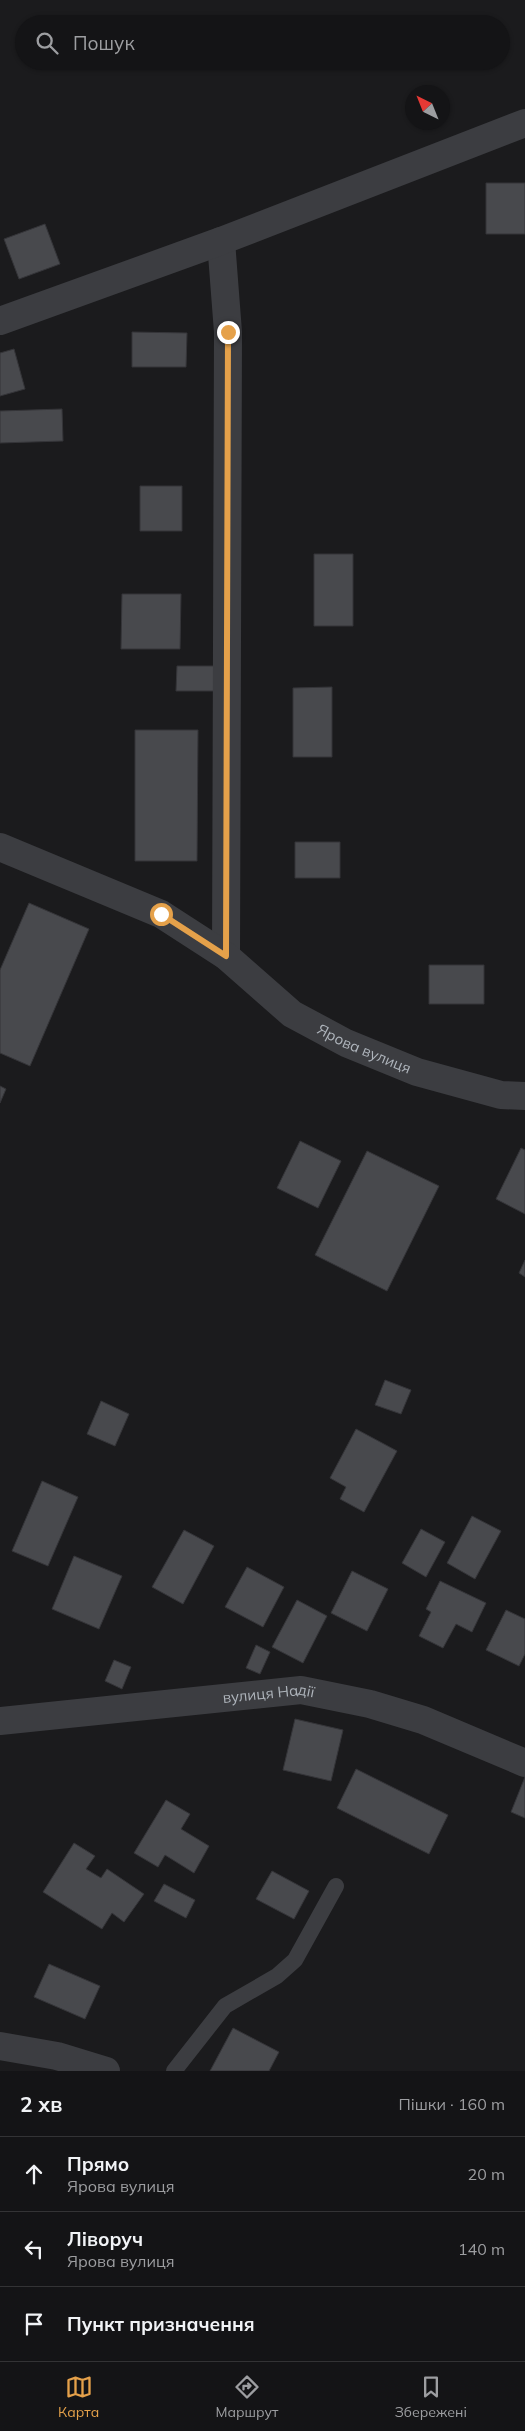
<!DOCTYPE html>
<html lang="uk">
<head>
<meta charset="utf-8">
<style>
  :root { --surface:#141416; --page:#212123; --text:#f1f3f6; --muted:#9d9ea1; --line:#333335; --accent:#e5a14a }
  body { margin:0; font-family:Mulish,sans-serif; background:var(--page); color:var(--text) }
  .compass { position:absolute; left:405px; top:85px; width:45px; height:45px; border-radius:50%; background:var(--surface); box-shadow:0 1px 4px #0004; rotate:317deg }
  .stop { position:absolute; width:15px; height:15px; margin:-11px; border:4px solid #e5a14a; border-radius:50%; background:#fff }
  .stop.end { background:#e5a14a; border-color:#fff; box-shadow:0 1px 5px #0008 }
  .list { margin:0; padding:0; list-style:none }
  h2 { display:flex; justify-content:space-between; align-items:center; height:65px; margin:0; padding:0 20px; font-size:21px }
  h2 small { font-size:16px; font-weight:400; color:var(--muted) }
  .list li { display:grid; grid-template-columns:32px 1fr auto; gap:15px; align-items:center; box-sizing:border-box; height:75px; padding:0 20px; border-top:1px solid var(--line) }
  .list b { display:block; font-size:19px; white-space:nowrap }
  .list p { margin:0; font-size:16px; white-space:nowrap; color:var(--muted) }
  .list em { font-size:16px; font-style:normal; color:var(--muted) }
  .icon { flex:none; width:28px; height:28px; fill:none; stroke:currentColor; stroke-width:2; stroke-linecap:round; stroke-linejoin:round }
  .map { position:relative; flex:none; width:525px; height:2071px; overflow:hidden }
  .search { position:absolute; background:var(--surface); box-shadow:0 1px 4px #0004; left:15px; right:15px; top:15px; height:55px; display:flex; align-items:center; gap:12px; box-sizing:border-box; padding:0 18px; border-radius:28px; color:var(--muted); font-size:19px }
  .sheet { height:290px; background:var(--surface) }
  nav { display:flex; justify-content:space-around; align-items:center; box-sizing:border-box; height:70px; border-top:1px solid var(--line); background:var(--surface); font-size:14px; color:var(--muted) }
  nav a { display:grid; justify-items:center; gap:2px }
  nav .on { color:var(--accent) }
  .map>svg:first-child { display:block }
</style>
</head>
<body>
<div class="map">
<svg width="525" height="2071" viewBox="0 0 525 2071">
  <rect width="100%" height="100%" fill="#1b1b1d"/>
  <path fill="#48494d" stroke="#353539" d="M486,183H525V234H486Z
    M45,224L60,264L19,279L4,239Z
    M132,332L187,333L186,367H132Z
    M14,349L25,389L0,396V353Z
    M62,409L63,441L0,443V411Z
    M140,486H182V531H140Z
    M314,554H353V626H314Z
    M122,594H181L180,649H121Z
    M177,666H217V691H176Z
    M332,687V757H293V688Z
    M135,730H198L197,861H135Z
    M295,842H340V878H295Z
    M29,903L89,929L30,1066L0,1053V970Z
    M429,965H484V1004H429Z
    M0,1086L6,1089L0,1103Z
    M300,1141L341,1161L318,1208L277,1188Z
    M521,1148L525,1150V1214L496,1199Z
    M367,1151L439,1186L387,1291L315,1255Z
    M525,1260V1277L519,1273Z
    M385,1380L411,1390L401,1414L375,1405Z
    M101,1401L129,1414L115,1446L87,1434Z
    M356,1429L397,1451L364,1512L340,1499L346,1487L330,1478Z
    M42,1481L78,1497L48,1566L12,1551Z
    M472,1516L501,1531L475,1579L447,1563Z
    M421,1529L445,1542L426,1577L402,1563Z
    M184,1530L214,1546L183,1604L152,1587Z
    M74,1556L122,1576L99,1629L52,1609Z
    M247,1567L284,1587L263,1627L225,1607Z
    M352,1571L388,1589L367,1631L331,1613Z
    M440,1581L486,1603L472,1632L456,1624L443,1648L419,1636L431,1612L426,1609Z
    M297,1600L327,1616L303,1663L272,1647Z
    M506,1610L525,1619V1654L519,1666L486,1650Z
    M256,1645L270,1652L260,1674L246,1668Z
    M114,1660L131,1667L122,1689L105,1681Z
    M295,1719L343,1730L331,1781L283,1770Z
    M356,1769L448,1815L429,1854L337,1808Z
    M525,1777V1818L511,1812Z
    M166,1800L190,1814L181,1829L209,1846L194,1873L165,1855L158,1867L134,1853Z
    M74,1843L95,1856L86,1869L101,1878L107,1869L144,1894L124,1922L112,1913L102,1929L43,1892Z
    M272,1871L309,1891L294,1919L256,1899Z
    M164,1884L195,1900L186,1918L154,1901Z
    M49,1964L100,1986L85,2019L34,1997Z
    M233,2028L279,2052L269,2071H210Z"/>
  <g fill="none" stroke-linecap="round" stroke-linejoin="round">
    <path stroke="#3c3d41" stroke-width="16" d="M174,2071L225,2006L277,1976L295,1960L336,1886"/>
    <g stroke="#3c3d41" stroke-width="28">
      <path d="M221,241L228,332L226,956"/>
      <path d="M0,321L221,241L525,123"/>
      <path id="s1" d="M0,847L161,914L226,956L292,1014L346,1043L417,1072L501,1095L525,1096"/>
      <path id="s2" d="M0,1721L301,1690L370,1704L423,1720L525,1763"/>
      <path d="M0,2046L57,2056L106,2071"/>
    </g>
  </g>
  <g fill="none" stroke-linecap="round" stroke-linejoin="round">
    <path stroke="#e5a14a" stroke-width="6" d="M161,914L226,956L228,332"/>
  </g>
  <g text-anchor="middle" stroke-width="4.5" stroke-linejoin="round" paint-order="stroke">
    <g font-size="15" fill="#aeb4bb" stroke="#161618">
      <text dy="5" stroke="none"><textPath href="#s1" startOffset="420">Ярова вулиця</textPath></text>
      <text dy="5" stroke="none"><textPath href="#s2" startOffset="270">вулиця Надії</textPath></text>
    </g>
  </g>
</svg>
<svg class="compass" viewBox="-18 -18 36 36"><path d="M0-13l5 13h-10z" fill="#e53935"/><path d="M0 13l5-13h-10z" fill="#9d9ea1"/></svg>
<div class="stop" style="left:161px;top:914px"></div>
<div class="stop end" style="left:228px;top:332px"></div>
<div class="search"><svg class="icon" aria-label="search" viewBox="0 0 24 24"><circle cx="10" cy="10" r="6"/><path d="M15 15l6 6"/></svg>Пошук</div>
</div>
<section class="sheet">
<h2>2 хв<small>Пішки · 160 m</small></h2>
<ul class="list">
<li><svg class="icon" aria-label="ahead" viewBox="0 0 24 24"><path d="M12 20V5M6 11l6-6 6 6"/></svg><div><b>Прямо</b><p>Ярова вулиця</p></div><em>20 m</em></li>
<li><svg class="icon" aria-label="left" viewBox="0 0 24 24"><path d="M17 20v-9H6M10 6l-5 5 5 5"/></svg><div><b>Ліворуч</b><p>Ярова вулиця</p></div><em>140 m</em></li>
<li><svg class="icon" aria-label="arrive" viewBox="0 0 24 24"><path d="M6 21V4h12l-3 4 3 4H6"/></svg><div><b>Пункт призначення</b></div></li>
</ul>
</section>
<nav>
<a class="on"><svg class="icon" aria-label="map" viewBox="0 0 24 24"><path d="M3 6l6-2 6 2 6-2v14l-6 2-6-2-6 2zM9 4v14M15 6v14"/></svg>Карта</a>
<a><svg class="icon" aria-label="directions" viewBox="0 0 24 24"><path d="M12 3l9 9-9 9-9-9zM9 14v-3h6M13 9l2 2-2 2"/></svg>Маршрут</a>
<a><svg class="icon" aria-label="saved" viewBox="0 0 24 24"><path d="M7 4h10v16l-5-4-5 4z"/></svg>Збережені</a>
</nav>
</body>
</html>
